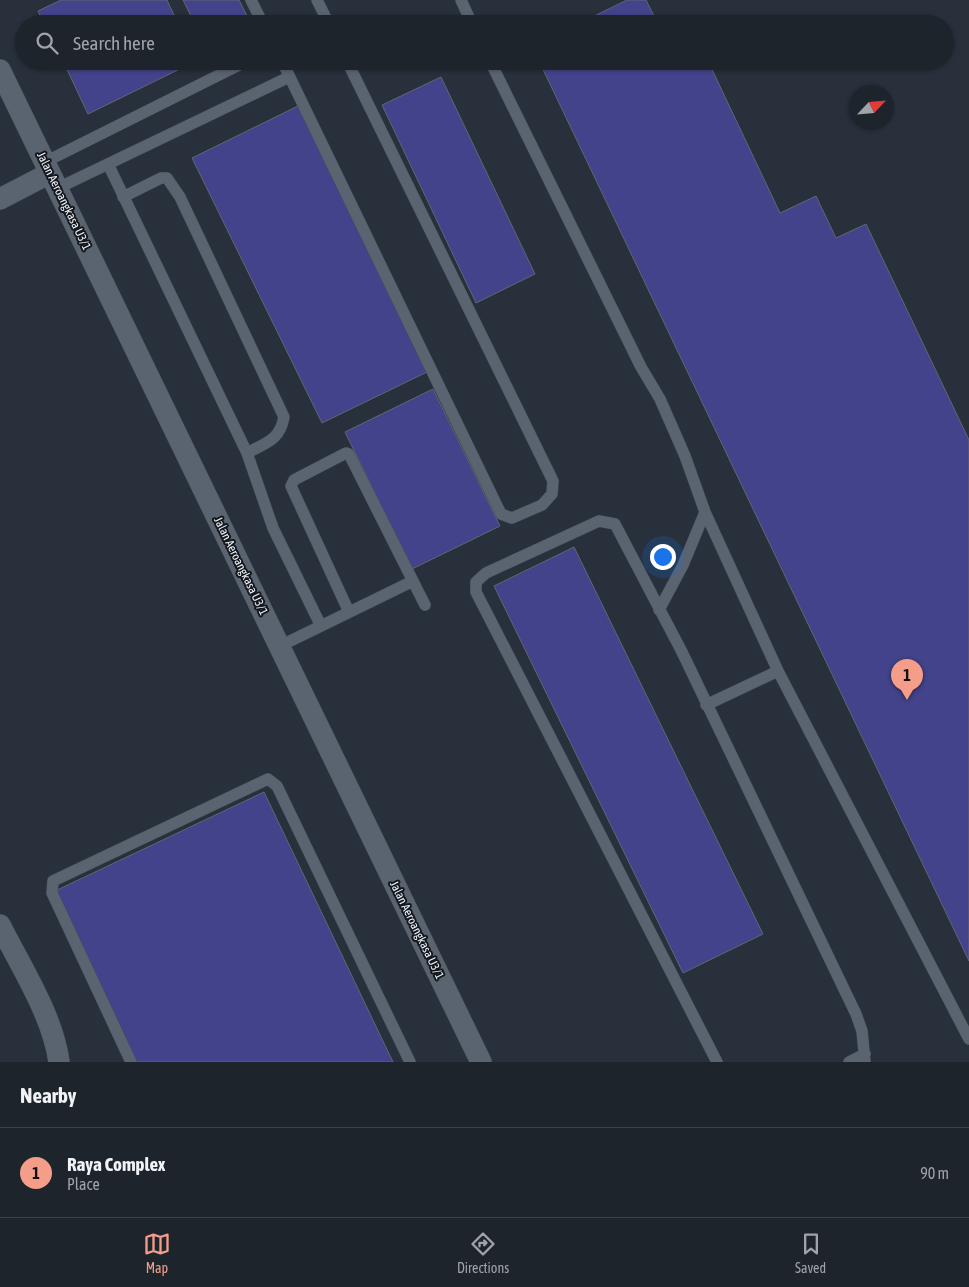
<!DOCTYPE html>
<html lang="en">
<head>
<meta charset="utf-8">
<style>
  :root { --surface:#1d242c; --page:#2a3038; --text:#f1f3f6; --muted:#a0a4a9; --line:#3b4148; --accent:#f49e8a }
  body { margin:0; font-family:"Asap Condensed",sans-serif; background:var(--page); color:var(--text) }
  .compass { position:absolute; left:849px; top:85px; width:45px; height:45px; border-radius:50%; background:var(--surface); box-shadow:0 1px 4px #0004; rotate:64deg }
  .you { position:absolute; left:662px; top:556px; width:18px; height:18px; margin:-12px; border:4px solid #fff; border-radius:50%; background:#1a73e8; box-shadow:0 0 0 8px #1a73e833 }
  .badge { display:grid; place-items:center; width:32px; height:32px; border-radius:50%; background:var(--accent); color:#111; font-size:16px; font-weight:700 }
  .pin { position:absolute; translate:-50% -41px; filter:drop-shadow(0 1px 2px #0008) }
  .pin::after { content:''; position:absolute; top:26px; width:18px; height:15px; background:inherit; clip-path:polygon(0 0,100% 0,50% 100%) }
  .list { margin:0; padding:0; list-style:none }
  h2 { display:flex; justify-content:space-between; align-items:center; height:65px; margin:0; padding:0 20px; font-size:21px }
  h2 small { font-size:16px; font-weight:400; color:var(--muted) }
  .list li { display:grid; grid-template-columns:32px 1fr auto; gap:15px; align-items:center; box-sizing:border-box; height:90px; padding:0 20px; border-top:1px solid var(--line) }
  .list b { display:block; font-size:19px; white-space:nowrap }
  .list p { margin:0; font-size:16px; white-space:nowrap; color:var(--muted) }
  .list em { font-size:16px; font-style:normal; color:var(--muted) }
  .icon { flex:none; width:28px; height:28px; fill:none; stroke:currentColor; stroke-width:2; stroke-linecap:round; stroke-linejoin:round }
  .map { position:relative; flex:none; width:969px; height:1062px; overflow:hidden }
  .search { position:absolute; background:var(--surface); box-shadow:0 1px 4px #0004; left:15px; right:15px; top:15px; height:55px; display:flex; align-items:center; gap:12px; box-sizing:border-box; padding:0 18px; border-radius:28px; color:var(--muted); font-size:19px }
  .sheet { height:155px; background:var(--surface) }
  nav { display:flex; justify-content:space-around; align-items:center; box-sizing:border-box; height:70px; border-top:1px solid var(--line); background:var(--surface); font-size:14px; color:var(--muted) }
  nav a { display:grid; justify-items:center; gap:2px }
  nav .on { color:var(--accent) }
  .map>svg:first-child { display:block }
</style>
</head>
<body>
<div class="map">
<svg width="969" height="1062" viewBox="0 0 969 1062">
  <rect width="100%" height="100%" fill="#27303b"/>
  <path fill="#43438b" stroke="#636573" d="M61,0H167L178,24H44L38,11Z
    M183,0H239L251,24H195Z
    M627,0H646L658,24H578Z
    M63,61H196L88,114Z
    M539,61H708L780,213L816,196L836,238L866,224L969,440V961Z
    M441,77L535,274L476,303L382,105Z
    M298,106L427,372L322,423L192,158Z
    M433,389L500,526L412,569L345,432Z
    M574,547L763,934L683,973L494,586Z
    M264,792L393,1062H137L55,891Z"/>
  <g fill="none" stroke-linecap="round" stroke-linejoin="round">
    <defs>
      <path id="lane" d="M251,0L263,24
        M317,0L329,24
        M461,0L472,24
        M282,61L501,514L512,518L542,505L552,494L553,481L347,61
        M490,61L641,367L660,399L685,456L705,512L778,671L969,1039
        M45,162L247,61
        M108,164L247,453L273,528L321,626
        M58,188L289,77
        M123,197L161,178H167L180,197L284,417C280,440 266,443 247,453
        M659,610L683,565L705,512
        M349,612L291,486L294,480L346,453L349,454L425,605
        M280,646L413,581
        M706,705L778,671
        M131,1062L52,893L53,881L268,779L277,786L410,1062
        M717,1062L476,592V582L486,573L599,521L615,524L682,652L856,1014L862,1031L865,1062
        M849,1062L865,1054"/>
      <path id="street" d="M0,70L481,1062
        M0,199L50,173
        M0,925C21,967 53,1016 59,1062"/>
    </defs>
    <use href="#lane" stroke="#464d57" stroke-width="12"/>
    <use href="#street" stroke="#464d57" stroke-width="22"/>
    <use href="#lane" stroke="#5a6470" stroke-width="11"/>
    <use href="#street" stroke="#5a6470" stroke-width="21"/>
  </g>
  <g text-anchor="middle" stroke-width="4" stroke-linejoin="round" paint-order="stroke">
    <g font-size="12" fill="#eff5fd" stroke="#14181d">
      <text transform="translate(64 201) rotate(64)" y="4">Jalan Aeroangkasa U3/1</text>
      <text transform="translate(241 566) rotate(64)" y="4">Jalan Aeroangkasa U3/1</text>
      <text transform="translate(417 930) rotate(64)" y="4">Jalan Aeroangkasa U3/1</text>
    </g>
  </g>
</svg>
<svg class="compass" viewBox="-18 -18 36 36"><path d="M0-13l5 13h-10z" fill="#e53935"/><path d="M0 13l5-13h-10z" fill="#a0a4a9"/></svg>
<div class="you"></div>
<div class="pin badge" style="left:907px;top:700px">1</div>
<div class="search"><svg class="icon" aria-label="search" viewBox="0 0 24 24"><circle cx="10" cy="10" r="6"/><path d="M15 15l6 6"/></svg>Search here</div>
</div>
<section class="sheet">
<h2>Nearby<small></small></h2>
<ul class="list">
<li><span class="badge">1</span><div><b>Raya Complex</b><p>Place</p></div><em>90 m</em></li>
</ul>
</section>
<nav>
<a class="on"><svg class="icon" aria-label="map" viewBox="0 0 24 24"><path d="M3 6l6-2 6 2 6-2v14l-6 2-6-2-6 2zM9 4v14M15 6v14"/></svg>Map</a>
<a><svg class="icon" aria-label="directions" viewBox="0 0 24 24"><path d="M12 3l9 9-9 9-9-9zM9 14v-3h6M13 9l2 2-2 2"/></svg>Directions</a>
<a><svg class="icon" aria-label="saved" viewBox="0 0 24 24"><path d="M7 4h10v16l-5-4-5 4z"/></svg>Saved</a>
</nav>
</body>
</html>
